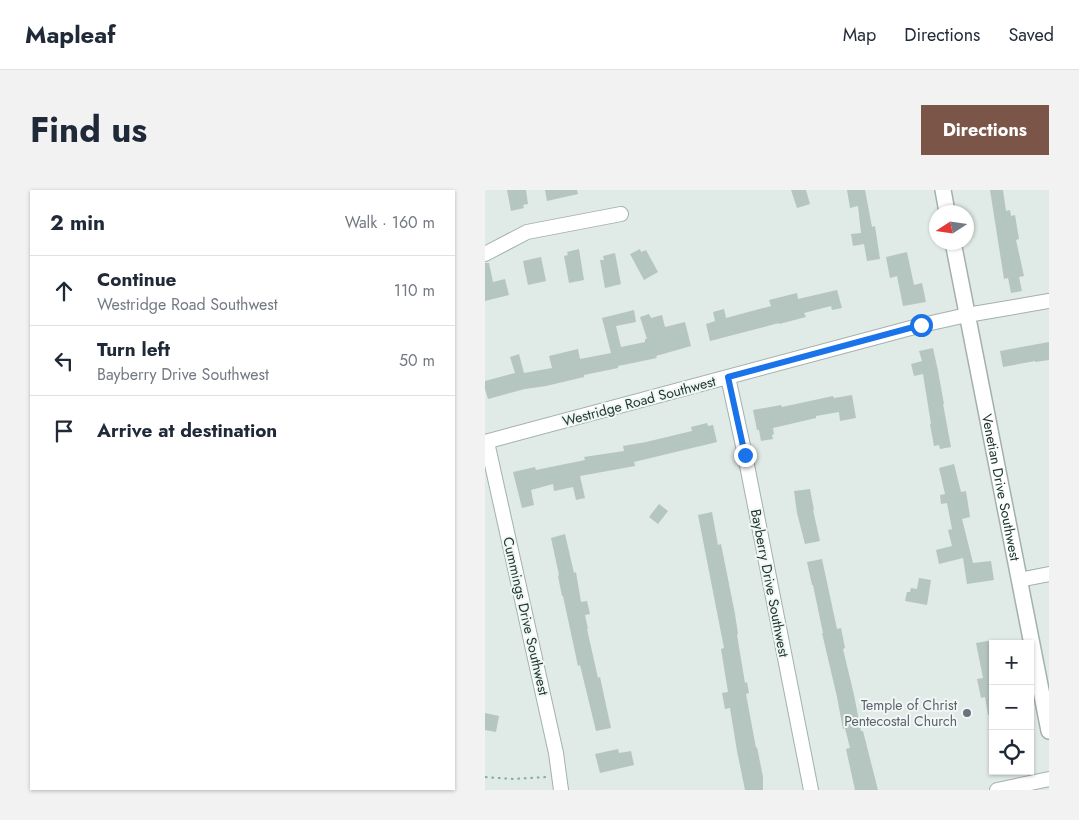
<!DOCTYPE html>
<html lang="en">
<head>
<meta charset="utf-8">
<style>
  :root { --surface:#fff; --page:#f2f2f3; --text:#1f2937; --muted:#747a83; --line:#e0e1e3; --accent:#7b5648 }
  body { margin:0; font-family:Jost,sans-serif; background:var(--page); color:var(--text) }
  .controls { position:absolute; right:15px; bottom:15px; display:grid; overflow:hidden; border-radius:0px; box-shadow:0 1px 4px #0004 }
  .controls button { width:45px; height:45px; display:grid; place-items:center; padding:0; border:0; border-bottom:1px solid var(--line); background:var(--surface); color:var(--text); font:25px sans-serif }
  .compass { position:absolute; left:444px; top:15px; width:45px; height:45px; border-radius:50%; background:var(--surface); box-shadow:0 1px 4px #0004; rotate:258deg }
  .stop { position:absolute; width:15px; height:15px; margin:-11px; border:4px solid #1a73e8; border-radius:50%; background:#fff }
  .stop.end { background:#1a73e8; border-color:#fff; box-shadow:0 1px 5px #0008 }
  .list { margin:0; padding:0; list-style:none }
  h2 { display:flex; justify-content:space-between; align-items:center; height:65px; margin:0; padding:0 20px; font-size:21px }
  h2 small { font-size:16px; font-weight:400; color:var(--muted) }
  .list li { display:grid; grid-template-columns:32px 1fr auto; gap:15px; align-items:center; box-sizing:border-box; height:70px; padding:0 20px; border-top:1px solid var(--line) }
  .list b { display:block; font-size:19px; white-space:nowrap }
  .list p { margin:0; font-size:16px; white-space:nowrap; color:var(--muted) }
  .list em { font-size:16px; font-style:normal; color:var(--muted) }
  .icon { flex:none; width:28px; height:28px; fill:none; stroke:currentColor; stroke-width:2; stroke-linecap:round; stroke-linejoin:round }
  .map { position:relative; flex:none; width:564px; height:600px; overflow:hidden; border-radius:0px }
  header { display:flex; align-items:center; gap:30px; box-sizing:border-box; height:70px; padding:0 25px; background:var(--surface); border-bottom:1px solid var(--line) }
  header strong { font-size:24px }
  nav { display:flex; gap:28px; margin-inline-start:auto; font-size:18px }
  .intro { display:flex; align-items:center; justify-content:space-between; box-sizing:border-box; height:120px; padding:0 30px }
  h1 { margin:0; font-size:35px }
  .button { padding:12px 22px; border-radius:0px; background:var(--accent); color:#fff; font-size:18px; font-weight:700 }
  main { display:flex; gap:30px; padding:0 30px }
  aside { flex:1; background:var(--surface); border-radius:0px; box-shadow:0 1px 4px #0004 }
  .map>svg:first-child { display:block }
</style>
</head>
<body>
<header>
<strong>Mapleaf</strong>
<nav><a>Map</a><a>Directions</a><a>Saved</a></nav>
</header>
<div class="intro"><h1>Find us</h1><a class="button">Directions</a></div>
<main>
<aside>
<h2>2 min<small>Walk · 160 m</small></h2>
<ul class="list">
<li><svg class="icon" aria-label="ahead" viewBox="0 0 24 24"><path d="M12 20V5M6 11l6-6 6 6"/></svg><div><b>Continue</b><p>Westridge Road Southwest</p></div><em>110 m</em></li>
<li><svg class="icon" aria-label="left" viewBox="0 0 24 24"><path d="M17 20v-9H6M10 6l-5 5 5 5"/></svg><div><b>Turn left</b><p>Bayberry Drive Southwest</p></div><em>50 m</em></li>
<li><svg class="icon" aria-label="arrive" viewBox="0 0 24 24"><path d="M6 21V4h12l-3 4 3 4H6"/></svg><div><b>Arrive at destination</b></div></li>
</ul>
</aside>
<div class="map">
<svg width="564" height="600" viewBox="0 0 564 600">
  <rect width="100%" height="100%" fill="#e0eae6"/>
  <path fill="#b5c5c0" d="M22,0H41L43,14L38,15L39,18L26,21Z
    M60,0H92L93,4L62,11Z
    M306,0H321L325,14L312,18Z
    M362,0H380L387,37L390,36L395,69L382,71L379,54L368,56L366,44L376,43L373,16L365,18Z
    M505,0H518L521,21L525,20L526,26L530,25L534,49L531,50L539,86L534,87L537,101L526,103L523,88L519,89Z
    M94,59L99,90L84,93L79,66L83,65L82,62Z
    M155,59L156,62L161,60L173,82L159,90L145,64Z
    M422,62L429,95L437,93L441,112L418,116L412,86L405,88L401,67Z
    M130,63L136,94L120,98L115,70H119L118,66Z
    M56,67L61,91L43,95L38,71Z
    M0,73H4L8,92L20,89L24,105L0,111Z
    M352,100L357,118L347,120L346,116L319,123L321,127L294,134V133L225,151L221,134L230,131L228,122L239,119L241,128L286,116L284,110L312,103L313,109Z
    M149,120L151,132L131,136L136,157L160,152V149H162L155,127L164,124L166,128L177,125L180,137L200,132L206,156L171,166L172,168L133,176V178L99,185V187L61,196L40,199L3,209L0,199V191L30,183L25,167L34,164L39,183L67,178L64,166L93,159L95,169L126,163L117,128Z
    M564,152V170L550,172V171L518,177L515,161Z
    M448,158L453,181L459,214H458L466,257L455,259L454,255L449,256L445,234H446L438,184L429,186L426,174L437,171L434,161Z
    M367,205L371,228L355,231L354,222L331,226V228L288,238L289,244L287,245L288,249L276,251L274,240H272L268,220L296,215L297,217L348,206L349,208Z
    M222,233L223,236L228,235L232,252L149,272L150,276L95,286L100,308L91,310L88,297L69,301L68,294L46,300L49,315L37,318L28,282L50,277L51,280L100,270L99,267L139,261L138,256L161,252L207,241L206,237Z
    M469,274L476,302L481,301L485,327L477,329L488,373L506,371L509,390L482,394L478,368L454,374L451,360L467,356L463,340L467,339L462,313L456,314L455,305L460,304L454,278Z
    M325,299L329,320H328L335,351L320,354L312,323L309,301Z
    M174,314L183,321L173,334L164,327Z
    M227,322L233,355L236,354L250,424L253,444L252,445L260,493L262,492L264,503L261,504L271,558L272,557L278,587V600H260L252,561L245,518L240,519L237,503L243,502L236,459L239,458L213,325Z
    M80,344L89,383L91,382L96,412L102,411L105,424L100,425L103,439H102L113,488L115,487L126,538L111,541L95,475L93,476L78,406H77L73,386L74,385L66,348Z
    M337,369L352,439L356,438L360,458L358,459L369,505L376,541H378L393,600H370L361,559L365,558L360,538L358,539L352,507L337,443H338L328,395H327L322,372Z
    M434,388L446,390L442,415L420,411L422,402H425L426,398L432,399Z
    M508,450V525H503L500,507L496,508L492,489L498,488L491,453Z
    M0,523L14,526L11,542L0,540Z
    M133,559L134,563L146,561L149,575L115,583L110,564Z"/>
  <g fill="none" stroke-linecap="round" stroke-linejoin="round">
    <defs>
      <path id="minor" d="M0,64L42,42L136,24
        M243,187L260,265L326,600
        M0,252L437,135L482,125L564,111
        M2,252L71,563L76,600
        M534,390L564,384
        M512,600L564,589"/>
      <g id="tertiary">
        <path d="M458,0L462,22"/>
        <path id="s1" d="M468,52L564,541"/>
      </g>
    </defs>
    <use href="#minor" stroke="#a3b1ad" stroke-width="16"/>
    <use href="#tertiary" stroke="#a3b1ad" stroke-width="18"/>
    <path stroke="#82aca3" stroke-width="2" stroke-dasharray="2.5 4" stroke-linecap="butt" d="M0,587L28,589L62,587"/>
    <use href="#minor" stroke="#fff" stroke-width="14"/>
    <use href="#tertiary" stroke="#fff" stroke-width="15"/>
  </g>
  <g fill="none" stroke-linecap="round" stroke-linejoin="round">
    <path stroke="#1a73e8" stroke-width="6" d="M260,265L243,187L436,135"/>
  </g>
  <circle fill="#6b7280" stroke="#f0f7f4" stroke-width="2" cx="482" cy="523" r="5"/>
  <g text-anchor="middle" stroke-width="4" stroke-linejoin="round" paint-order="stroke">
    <g font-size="14" fill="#213935" stroke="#f0f7f4">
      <text transform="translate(154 211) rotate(-15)" y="5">Westridge Road Southwest</text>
      <text dy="5" stroke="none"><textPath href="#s1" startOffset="250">Venetian Drive Southwest</textPath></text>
      <text transform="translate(285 393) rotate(79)" y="5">Bayberry Drive Southwest</text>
      <text transform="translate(41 426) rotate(77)" y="5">Cummings Drive Southwest</text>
    </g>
    <g font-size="14" fill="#5b616d" stroke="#f0f7f4" text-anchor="end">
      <text x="472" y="520">Temple of Christ<tspan x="472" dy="16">Pentecostal Church</tspan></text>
    </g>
  </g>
</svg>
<div class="controls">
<button>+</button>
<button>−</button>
<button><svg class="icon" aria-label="locate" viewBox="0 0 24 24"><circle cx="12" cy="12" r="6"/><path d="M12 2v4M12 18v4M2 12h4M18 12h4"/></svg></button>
</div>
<svg class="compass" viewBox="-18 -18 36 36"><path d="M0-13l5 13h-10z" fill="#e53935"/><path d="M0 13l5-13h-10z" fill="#747a83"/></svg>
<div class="stop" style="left:436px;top:135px"></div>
<div class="stop end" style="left:260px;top:265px"></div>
</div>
</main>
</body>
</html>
